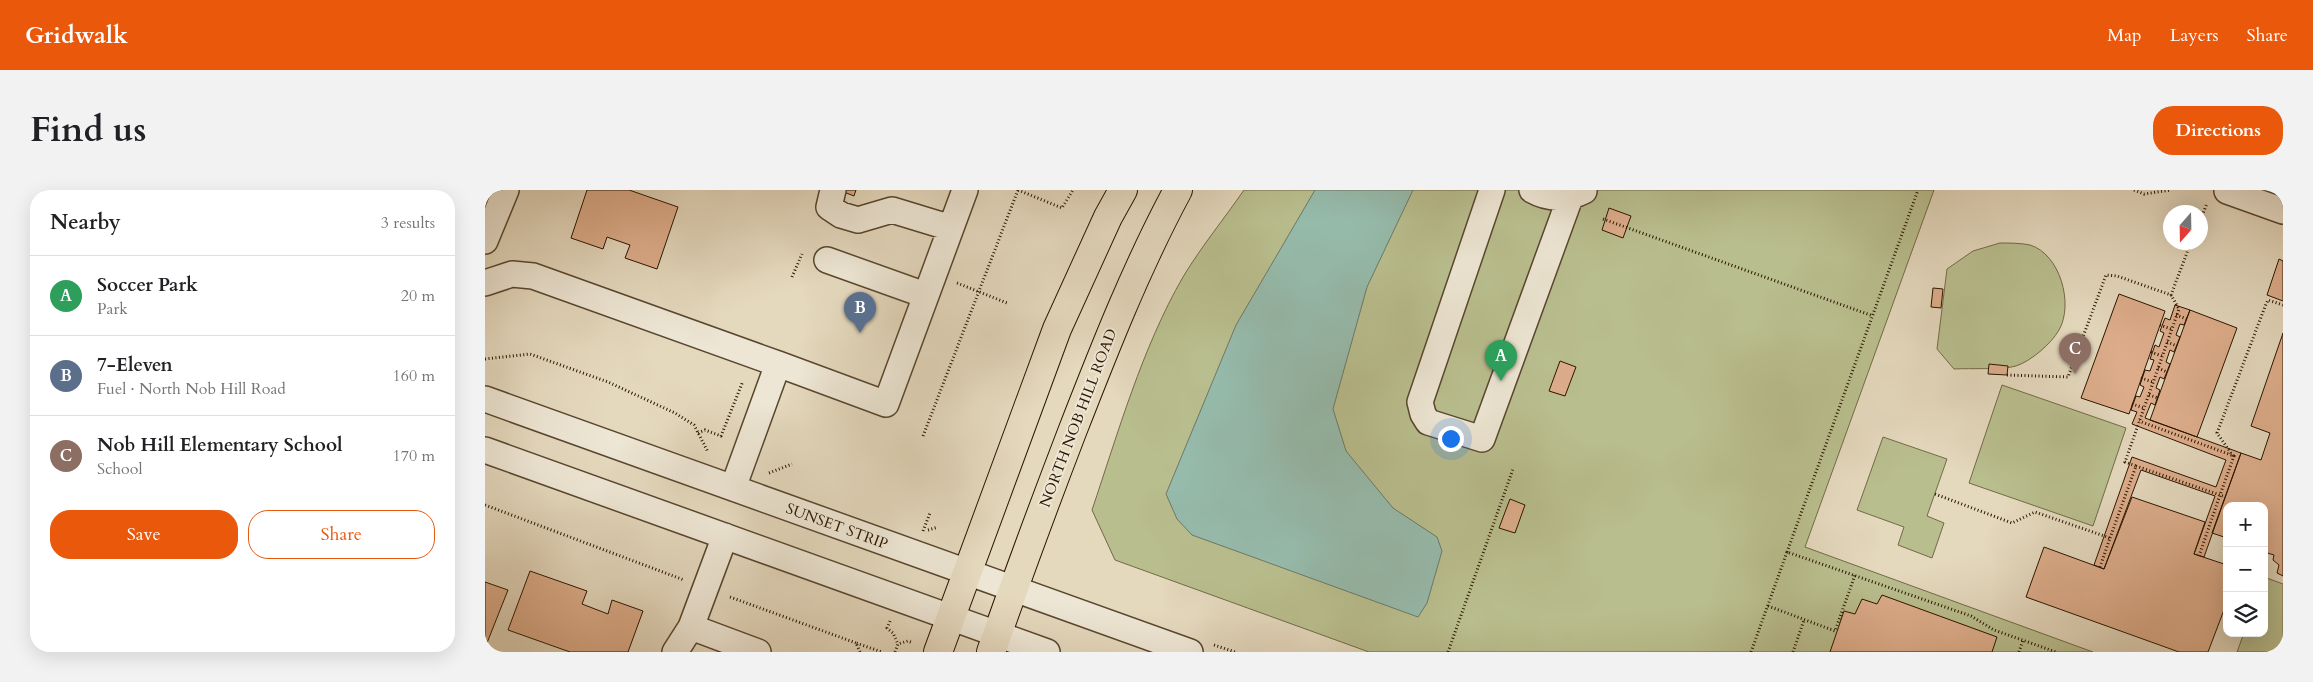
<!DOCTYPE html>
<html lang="en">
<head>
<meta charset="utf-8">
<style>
  :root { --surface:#fff; --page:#f2f2f2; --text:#202124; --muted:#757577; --line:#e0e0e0; --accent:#ea580c }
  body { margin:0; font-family:Cardo,serif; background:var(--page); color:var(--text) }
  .controls { position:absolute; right:15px; bottom:15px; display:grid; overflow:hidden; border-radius:10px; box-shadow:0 5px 20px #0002 }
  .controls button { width:45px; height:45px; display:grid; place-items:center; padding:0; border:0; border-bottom:1px solid var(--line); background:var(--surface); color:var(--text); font:25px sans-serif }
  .compass { position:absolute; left:1678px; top:15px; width:45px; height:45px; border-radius:50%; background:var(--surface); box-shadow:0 5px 20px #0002; rotate:200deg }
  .you { position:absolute; left:965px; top:248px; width:18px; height:18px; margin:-12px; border:4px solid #fff; border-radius:50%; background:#1a73e8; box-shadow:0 0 0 8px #1a73e833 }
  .badge { display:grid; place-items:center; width:32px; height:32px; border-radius:50%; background:var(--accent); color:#fff; font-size:16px; font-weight:700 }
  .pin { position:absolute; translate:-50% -41px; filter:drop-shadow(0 1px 2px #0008) }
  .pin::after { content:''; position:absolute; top:26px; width:18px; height:15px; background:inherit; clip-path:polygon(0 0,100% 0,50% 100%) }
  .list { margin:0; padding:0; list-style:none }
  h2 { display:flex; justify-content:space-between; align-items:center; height:65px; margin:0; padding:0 20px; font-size:21px }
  h2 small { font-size:16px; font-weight:400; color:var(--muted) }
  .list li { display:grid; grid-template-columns:32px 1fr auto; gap:15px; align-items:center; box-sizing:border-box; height:80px; padding:0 20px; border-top:1px solid var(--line) }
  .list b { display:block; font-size:19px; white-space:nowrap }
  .list p { margin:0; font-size:16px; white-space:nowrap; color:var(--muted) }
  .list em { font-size:16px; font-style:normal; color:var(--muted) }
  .actions { display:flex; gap:10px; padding:15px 20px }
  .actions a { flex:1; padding:11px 0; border:1px solid var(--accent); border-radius:20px; text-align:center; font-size:18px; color:var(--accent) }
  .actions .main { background:var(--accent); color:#fff }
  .icon { flex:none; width:28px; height:28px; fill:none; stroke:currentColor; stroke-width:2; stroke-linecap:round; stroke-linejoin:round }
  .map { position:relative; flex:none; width:1798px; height:462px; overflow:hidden; border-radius:20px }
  header { display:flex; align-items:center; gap:30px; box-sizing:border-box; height:70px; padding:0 25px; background:var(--accent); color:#fff }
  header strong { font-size:24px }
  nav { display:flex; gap:28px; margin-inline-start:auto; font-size:18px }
  .intro { display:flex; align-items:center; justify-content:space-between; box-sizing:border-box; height:120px; padding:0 30px }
  h1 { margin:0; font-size:35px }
  .button { padding:12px 22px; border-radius:20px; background:var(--accent); color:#fff; font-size:18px; font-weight:700 }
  main { display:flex; gap:30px; padding:0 30px }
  aside { flex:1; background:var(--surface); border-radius:20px; box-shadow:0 5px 20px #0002 }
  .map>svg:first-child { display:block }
</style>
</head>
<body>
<header>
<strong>Gridwalk</strong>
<nav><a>Map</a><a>Layers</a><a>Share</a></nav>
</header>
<div class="intro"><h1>Find us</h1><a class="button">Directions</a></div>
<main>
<aside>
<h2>Nearby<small>3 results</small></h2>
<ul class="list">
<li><span class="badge" style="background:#2e9e5b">A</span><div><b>Soccer Park</b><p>Park</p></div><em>20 m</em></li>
<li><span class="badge" style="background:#5c6f8a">B</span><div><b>7-Eleven</b><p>Fuel · North Nob Hill Road</p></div><em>160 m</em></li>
<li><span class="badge" style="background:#8d6e63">C</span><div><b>Nob Hill Elementary School</b><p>School</p></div><em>170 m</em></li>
</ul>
<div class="actions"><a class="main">Save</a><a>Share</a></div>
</aside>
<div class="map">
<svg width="1798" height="462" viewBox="0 0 1798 462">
  <rect width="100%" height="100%" fill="#e4d8bd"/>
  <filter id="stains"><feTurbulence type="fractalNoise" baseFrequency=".004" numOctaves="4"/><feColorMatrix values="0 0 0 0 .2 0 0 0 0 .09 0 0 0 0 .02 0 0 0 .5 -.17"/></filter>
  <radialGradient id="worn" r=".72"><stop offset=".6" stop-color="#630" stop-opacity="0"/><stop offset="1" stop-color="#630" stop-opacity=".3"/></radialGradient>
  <path fill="#b9be8e" stroke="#726a47" d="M759,0H1449L1320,357L1608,462H884L630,370L607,320C633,243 657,158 698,87C716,57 739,29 759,0Z
    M1515,53C1524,53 1536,53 1545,55C1575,64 1589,114 1574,140C1566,154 1546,171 1531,176C1517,180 1485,178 1469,179L1452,159L1462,79L1488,61Z
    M1517,195L1641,238L1608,336L1484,293Z
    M1398,247L1462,269L1442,326L1459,333L1447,368L1413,355L1419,337L1372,320Z
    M1779,387L1798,394V462H1752L1759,443H1779Z"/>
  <path fill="#96bbac" stroke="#6b7967" d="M830,0H928L882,97L848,219L861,261L908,318L952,347L957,361L942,413L933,427L707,345L692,329L681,304L751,135Z"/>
  <path fill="#ddad8b" stroke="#2b1500" d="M102,0H144L193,17L172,79L140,68L145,55L122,47L118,59L86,48Z
    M354,0H371L369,6Z
    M1124,18L1146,26L1138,48L1117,40Z
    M1794,69L1798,71V111L1782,105Z
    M1448,98L1458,99L1456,118L1446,117Z
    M1634,104L1680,121L1644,224L1596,208Z
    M1690,115L1705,120L1699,135L1695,134L1691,145L1695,147L1689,162L1685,160L1681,172L1685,174L1679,189L1675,187L1671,198L1675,200L1670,215L1666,213L1660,228L1756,263L1719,367L1709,364L1730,306L1656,280L1619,379L1609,375L1647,267L1731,297L1741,270L1647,234L1652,222L1646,220L1651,206L1655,207L1659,197L1655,195L1660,180L1665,181L1669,170L1665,169L1670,155L1674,157L1679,143L1675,141L1680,128L1685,130Z
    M1705,120L1752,138L1712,247L1665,230Z
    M1798,143V386L1792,383L1794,375L1788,370L1789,365L1779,362V316H1742V348L1727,343L1756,263L1776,270L1785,243L1766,236Z
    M1075,171L1091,177L1080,206L1064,201Z
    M1504,174L1523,176L1522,185L1503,184Z
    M1647,307L1720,332L1709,364L1742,375V412L1723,462H1694L1541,407L1559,357L1619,379Z
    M1025,309L1040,315L1030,343L1014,338Z
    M45,381L102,401L97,414L123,424L127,410L158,421L143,462H85L23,440Z
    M0,392L23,400L0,458Z
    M1397,405L1512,447L1507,462H1345L1359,421L1370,424L1377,409L1392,414Z"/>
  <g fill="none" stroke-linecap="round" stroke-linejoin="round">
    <defs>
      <path id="minor" d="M348,0L344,17L356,25L373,30L407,20L466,38
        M1007,0L935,212L938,224L943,232L997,249L1086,5
        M1047,0C1063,9 1082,10 1099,1
        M1742,1L1798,21
        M0,51L21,0
        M342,70L440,105
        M0,93L27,84L48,86L293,174L248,298
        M293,174L401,214L480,0
        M0,209L705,462
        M0,260L562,462
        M240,346L206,437L273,462
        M190,462L206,437"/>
      <path id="major" d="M453,462L572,139L623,27L638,0
        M506,462C532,388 559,315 587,242C619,160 651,78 693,0"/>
    </defs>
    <use href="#minor" stroke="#59462f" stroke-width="28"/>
    <use href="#major" stroke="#2b1500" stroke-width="30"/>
    <path stroke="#2b1500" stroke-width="3" stroke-dasharray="1 2.5" stroke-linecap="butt" d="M533,0L577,18L588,0
      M1649,0L1659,4L1686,0
      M1118,29L1388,126
      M1716,29L1722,13
      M307,87L317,64
      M472,93L522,113
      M1691,125L1702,129
      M1675,135L1686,139
      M1682,152L1692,156
      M1666,162L1677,166
      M0,169L45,164L123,192L190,223L209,235L223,262
      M1673,178L1682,182
      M1522,185L1583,187L1621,85L1632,86L1686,105L1706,52
      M1656,188L1668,192
      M1664,205L1673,208
      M1647,214L1659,218
      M213,243L220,240L236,246L258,191
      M438,246L533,0
      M1748,266L1732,243L1781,114L1783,110L1798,115
      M1651,276L1735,305L1749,266L1654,231
      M284,283L307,274
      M1450,304L1527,333L1550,322L1625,348L1615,377
      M0,315L199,390
      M443,340L453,337
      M438,341L445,323
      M1625,348L1651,276L1640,272L1694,119L1686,105
      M1302,362L1433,0
      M1714,366L1735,305L1740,307
      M245,407L371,453
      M1283,416L1350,441L1370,385
      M405,431L402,438L408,443L413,454
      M729,455L750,462
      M375,462L371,453L397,462
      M410,462L413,454L423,451L428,453
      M963,462L1028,279
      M1266,462L1302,362L1486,426L1509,440L1571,462
      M1308,462L1319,430
      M1534,462L1538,450"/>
    <use href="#minor" stroke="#ede6d4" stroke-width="25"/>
    <use href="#major" stroke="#e4d8bd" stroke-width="28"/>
  </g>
  <g text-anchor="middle" stroke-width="4" stroke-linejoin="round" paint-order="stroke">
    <g font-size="15" fill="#2b1500" stroke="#ede6d4">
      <text transform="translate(593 228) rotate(-69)" y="5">NORTH NOB HILL ROAD</text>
      <text transform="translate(352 336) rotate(20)" y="5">SUNSET STRIP</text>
    </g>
  </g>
  <rect width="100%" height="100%" filter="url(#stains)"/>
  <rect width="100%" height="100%" fill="url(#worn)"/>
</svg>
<div class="controls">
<button>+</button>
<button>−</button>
<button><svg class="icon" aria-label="layers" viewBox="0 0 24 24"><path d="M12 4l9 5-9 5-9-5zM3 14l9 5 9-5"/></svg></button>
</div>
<svg class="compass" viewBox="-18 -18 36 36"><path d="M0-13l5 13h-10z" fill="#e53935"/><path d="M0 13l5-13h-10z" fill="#757577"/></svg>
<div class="you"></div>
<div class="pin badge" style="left:1016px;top:191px;background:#2e9e5b">A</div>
<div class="pin badge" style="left:375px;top:143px;background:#5c6f8a">B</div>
<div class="pin badge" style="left:1590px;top:184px;background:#8d6e63">C</div>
</div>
</main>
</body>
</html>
